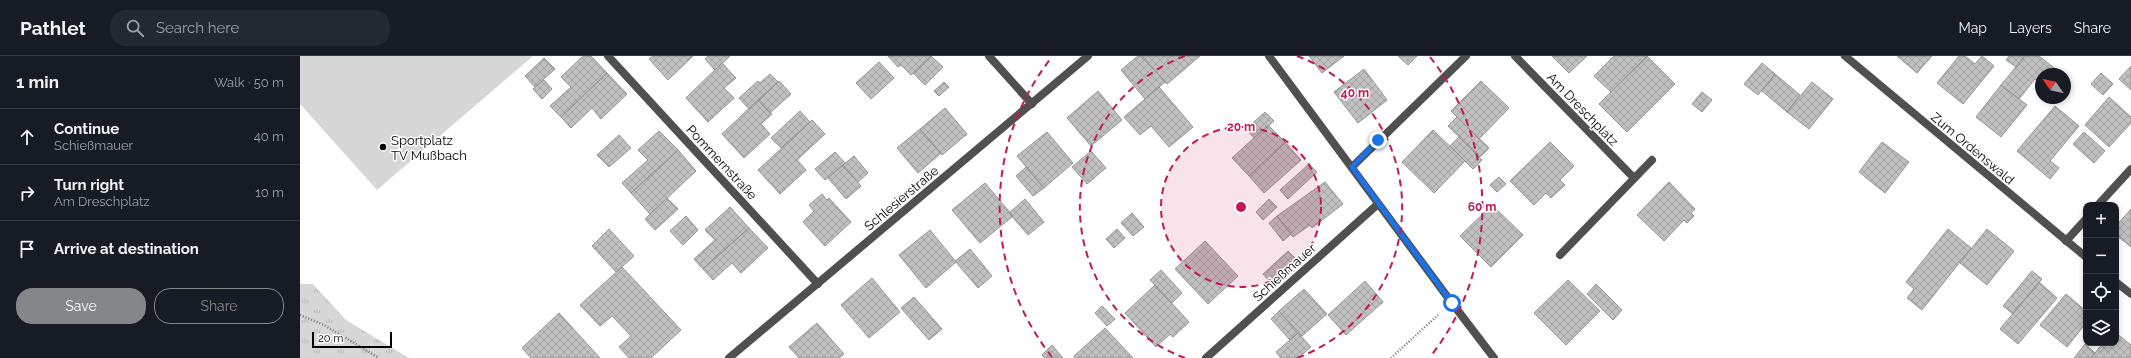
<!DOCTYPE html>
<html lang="en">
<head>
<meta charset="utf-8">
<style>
  :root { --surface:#171b24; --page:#242831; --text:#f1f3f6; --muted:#9ea1a6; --line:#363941; --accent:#858687 }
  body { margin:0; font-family:Raleway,sans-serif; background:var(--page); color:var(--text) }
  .controls { position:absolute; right:12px; bottom:12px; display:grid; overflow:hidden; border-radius:8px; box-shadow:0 2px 6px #0003 }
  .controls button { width:36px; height:36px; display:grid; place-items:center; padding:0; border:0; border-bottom:1px solid var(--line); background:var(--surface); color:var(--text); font:20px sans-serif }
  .compass { position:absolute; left:1735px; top:12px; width:36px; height:36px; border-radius:50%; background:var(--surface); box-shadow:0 2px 6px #0003; rotate:304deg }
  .scale { position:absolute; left:12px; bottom:10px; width:80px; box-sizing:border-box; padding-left:4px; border:2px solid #000; border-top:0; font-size:11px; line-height:14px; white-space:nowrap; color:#000; -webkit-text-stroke:3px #fff; paint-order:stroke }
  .stop { position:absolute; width:12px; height:12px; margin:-9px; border:3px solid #1a73e8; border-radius:50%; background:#fff }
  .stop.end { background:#1a73e8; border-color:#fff; box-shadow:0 1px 4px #0008 }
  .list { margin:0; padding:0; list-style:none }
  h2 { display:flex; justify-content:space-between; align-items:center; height:52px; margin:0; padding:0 16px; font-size:17px }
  h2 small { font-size:13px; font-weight:400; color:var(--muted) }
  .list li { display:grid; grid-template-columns:26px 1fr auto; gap:12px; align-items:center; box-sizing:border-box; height:56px; padding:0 16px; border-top:1px solid var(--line) }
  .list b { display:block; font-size:15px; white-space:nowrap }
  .list p { margin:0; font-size:13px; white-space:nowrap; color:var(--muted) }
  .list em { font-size:13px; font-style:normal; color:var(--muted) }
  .actions { display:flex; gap:8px; padding:12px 16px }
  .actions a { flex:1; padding:9px 0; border:1px solid var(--accent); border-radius:16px; text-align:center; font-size:14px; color:var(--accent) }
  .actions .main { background:var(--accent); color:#fff }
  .icon { flex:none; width:22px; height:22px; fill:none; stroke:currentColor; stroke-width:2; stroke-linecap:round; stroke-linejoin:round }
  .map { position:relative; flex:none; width:1831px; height:302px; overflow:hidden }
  header { display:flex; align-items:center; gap:24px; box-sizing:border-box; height:56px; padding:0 20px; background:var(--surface); border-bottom:1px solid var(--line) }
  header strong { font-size:19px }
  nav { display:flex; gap:22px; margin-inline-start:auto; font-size:14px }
  .search { width:280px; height:36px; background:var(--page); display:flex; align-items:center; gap:10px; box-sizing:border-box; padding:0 14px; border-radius:16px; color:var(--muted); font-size:15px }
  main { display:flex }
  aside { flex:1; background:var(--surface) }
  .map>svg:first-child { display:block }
</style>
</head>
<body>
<header>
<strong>Pathlet</strong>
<div class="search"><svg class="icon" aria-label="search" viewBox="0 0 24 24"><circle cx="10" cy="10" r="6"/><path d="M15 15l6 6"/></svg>Search here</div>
<nav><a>Map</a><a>Layers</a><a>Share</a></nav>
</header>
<main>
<aside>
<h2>1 min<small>Walk · 50 m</small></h2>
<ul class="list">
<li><svg class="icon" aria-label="ahead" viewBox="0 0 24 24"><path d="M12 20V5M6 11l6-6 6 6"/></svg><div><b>Continue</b><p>Schießmauer</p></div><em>40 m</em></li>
<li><svg class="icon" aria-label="right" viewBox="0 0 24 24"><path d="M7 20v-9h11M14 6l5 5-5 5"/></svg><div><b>Turn right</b><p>Am Dreschplatz</p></div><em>10 m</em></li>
<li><svg class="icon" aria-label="arrive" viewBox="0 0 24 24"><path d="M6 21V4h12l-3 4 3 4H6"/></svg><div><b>Arrive at destination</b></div></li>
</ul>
<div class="actions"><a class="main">Save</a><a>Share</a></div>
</aside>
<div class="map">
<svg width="1831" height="302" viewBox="0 0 1831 302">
  <defs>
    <pattern id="grass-tufts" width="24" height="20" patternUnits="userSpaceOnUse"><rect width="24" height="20" fill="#d7d7d7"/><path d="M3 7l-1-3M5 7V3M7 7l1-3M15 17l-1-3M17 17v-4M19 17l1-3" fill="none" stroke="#b7b7b7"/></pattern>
    <pattern id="building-cross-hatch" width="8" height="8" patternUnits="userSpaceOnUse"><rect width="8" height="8" fill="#c0c0c0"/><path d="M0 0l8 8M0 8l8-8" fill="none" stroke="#a3a3a3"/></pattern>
  </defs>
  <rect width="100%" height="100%" fill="#fff"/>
  <path fill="url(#grass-tufts)" d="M0,228H13L46,264L109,302H0Z"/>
  <path fill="#d7d7d7" d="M0,0H233L77,134L0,48Z"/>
  <path fill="url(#building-cross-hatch)" stroke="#949494" d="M283,0H291L307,17L261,61L250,50L271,31L261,21Z
    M353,0H393L368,24L349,3Z
    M408,0H430L415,14L405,3Z
    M588,0H631L611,19L601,9L598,11Z
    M631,0L643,11L625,29L613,17Z
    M838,0H842L865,26L845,43L821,14Z
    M842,0H900L867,28Z
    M1009,0H1044L1022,17Z
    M1098,0H1117L1108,9Z
    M1252,0H1287L1269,17Z
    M1314,0H1348L1311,36L1294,20Z
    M1347,0L1375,28L1327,76L1299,48Z
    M1597,0H1632L1617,17Z
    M1659,0H1665L1675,8L1682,0L1694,10L1663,48L1637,27Z
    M1709,0H1725L1716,11L1706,4Z
    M1725,0H1739L1757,14L1753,18H1741V28L1735,23L1719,43L1701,29Z
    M244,2L255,13L235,31L225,20Z
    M579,6L594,22L571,43L556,27Z
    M422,7L436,22L424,32L434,42L408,66L386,42Z
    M1462,7L1475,18L1458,39L1444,28Z
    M1831,10V34L1819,23Z
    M1064,13L1087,44L1058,67L1034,36Z
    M307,17L327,38L301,63L292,52L271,72L261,61Z
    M1801,17L1813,28L1803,39L1791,28Z
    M470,18L478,26L449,53L439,42L458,25L460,27Z
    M1475,18L1500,39L1487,56L1462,35Z
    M244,24L252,33L242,43L233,33Z
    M479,25L491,38L470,57L458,44Z
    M1181,25L1209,52L1179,83L1151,55Z
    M644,26L649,31L639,40L634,35Z
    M1512,26L1533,43L1509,73L1487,56Z
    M1701,29L1727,49L1701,81L1676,61Z
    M859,31L893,71L869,91L851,70L840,79L824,61Z
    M798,35L822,64L791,90L767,62Z
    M1402,36L1412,44L1402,56L1392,48Z
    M1809,41L1831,61V67L1809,91L1785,69Z
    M458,44L472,58L461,68L470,78L444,102L422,78Z
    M1755,50L1779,70L1750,105L1759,112L1750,123L1717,95Z
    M645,52L667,78L642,99L620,73Z
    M500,55L510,66L481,92L471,82Z
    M965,56L974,65L954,82L946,73Z
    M1157,61L1189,92L1180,101L1148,70Z
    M512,64L525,78L497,104L506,114L480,138L458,114Z
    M968,69L985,86L949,120L932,102Z
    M620,73L641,97L618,117L597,92Z
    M1133,74L1165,105L1134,137L1102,106Z
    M359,75L378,94L331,137L322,127L348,104L338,94Z
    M747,76L773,107L744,132L717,100Z
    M1784,76L1805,95L1794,107L1773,88Z
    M319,79L331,92L309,111L297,99Z
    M1159,81L1182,104L1173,113L1150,90Z
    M985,86L1001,104L964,137L949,120Z
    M1250,86L1274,110L1260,124L1265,129L1251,142L1246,137L1234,149L1210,125Z
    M1582,86L1609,106L1585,137L1559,116Z
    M378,94L396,115L350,158L331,137Z
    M791,95L806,112L787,128L772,111Z
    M535,96L545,107L525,124L515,113Z
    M554,100L568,117L558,126L543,109Z
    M1009,108L1017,116L988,143L980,134Z
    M543,109L561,130L546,143L528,122Z
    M726,111L744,132L733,140L716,120Z
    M1199,121L1206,128L1197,136L1190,129Z
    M1025,126L1043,148L1012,172L1010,169L993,181L977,160Z
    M1369,126L1395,153L1391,157L1394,160L1387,167L1384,164L1364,185L1337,159Z
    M685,127L713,160L680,187L652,154Z
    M522,138L527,144L529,142L551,166L525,190L503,166L514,155L509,149Z
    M367,142L378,153L355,174L345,163Z
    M725,143L744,166L728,179L709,157Z
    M969,143L977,151L963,164L956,156Z
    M1192,149L1223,179L1191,211L1160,180Z
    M430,151L449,172L403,213L394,203L415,184L405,174Z
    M1831,153V191L1816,179V170Z
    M832,157L844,171L833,180L821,167Z
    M386,160L398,174L383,189L370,175Z
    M977,160L991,178L983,185L969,167Z
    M449,172L468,192L441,217L432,207L413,224L403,213Z
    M309,173L334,200L316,216L292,190Z
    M817,173L825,182L814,192L806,183Z
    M1648,173L1671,192L1622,254L1607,242L1614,233L1606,226Z
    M1687,173L1714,195L1687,229L1660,207Z
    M630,174L656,206L626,232L599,199Z
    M905,185L938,220L908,248L875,213Z
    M670,193L692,220L678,232L655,205Z
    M988,195L996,203L971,227L963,218Z
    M322,211L381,274L351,302H329L319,291L331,280L312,260L300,270L280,249Z
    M861,214L882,237L872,247L850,224Z
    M1732,215L1742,223L1713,258L1703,250Z
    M572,222L600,256L569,282L541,249Z
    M1268,224L1300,255L1266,289L1234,257Z
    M1065,225L1083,246L1046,279L1028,259Z
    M1739,226L1757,242L1718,288L1700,273Z
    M1296,228L1322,254L1313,264L1287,238Z
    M855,229L889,266L873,281L870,278L856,291L825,257Z
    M1004,233L1027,258L1002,280L979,255Z
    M1766,238L1786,255V267L1767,291L1740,269Z
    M614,241L642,273L629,284L601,252Z
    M802,250L815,263L807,270L795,257Z
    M979,255L998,277L990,284L971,263Z
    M259,257L300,302H231L222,292Z
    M517,267L544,298L539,302H499L489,291Z
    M805,272L833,302H775L774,300Z
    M998,277L1011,291L998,302H981L976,296Z
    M1816,277L1831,289V302H1791L1803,287H1816Z
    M1785,288L1795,297L1791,302H1774Z
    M752,289L763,302H745L742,299Z"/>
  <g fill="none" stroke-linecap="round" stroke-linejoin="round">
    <path stroke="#727272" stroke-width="2.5" stroke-dasharray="1 2" stroke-linecap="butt" d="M0,259L24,269L79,302
      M1091,302L1138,259"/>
    <path stroke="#505050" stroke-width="8" d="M1260,199L1352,104
      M1152,247L1194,302"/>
    <path stroke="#505050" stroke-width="8" d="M308,0L518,228
      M689,0L732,48
      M969,0L1152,247
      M1215,0L1334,122
      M1052,111L1166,0
      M1798,149L1831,113
      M1766,185L1786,163
      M429,302L788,0
      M906,302L1078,148"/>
    <path stroke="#505050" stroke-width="8" d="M1545,0L1786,201
      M1816,226L1831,238"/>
  </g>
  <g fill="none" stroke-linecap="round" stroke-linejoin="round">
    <path stroke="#1a73e8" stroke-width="5" d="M1078,84L1052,111L1152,247"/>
  </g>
  <circle cx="941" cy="151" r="80" fill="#c2185b" fill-opacity=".12"/>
  <g fill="none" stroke="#c2185b" stroke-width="2" stroke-dasharray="7 5">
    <circle cx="941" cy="151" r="80"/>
    <path d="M885 302A161 161 0 0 1 885 0M997 0A161 161 0 0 1 997 302"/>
    <path d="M752 301A241 241 0 0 1 752 1M1130 1A241 241 0 0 1 1130 301"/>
  </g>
  <circle fill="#000" stroke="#fff" stroke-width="1.5" cx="83" cy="91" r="4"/>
  <g text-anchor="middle" stroke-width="3" stroke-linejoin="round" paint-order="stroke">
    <g font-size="13" fill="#000" stroke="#fff">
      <text transform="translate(1283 53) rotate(46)" y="5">Am Dreschplatz</text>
      <text transform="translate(1673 92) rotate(40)" y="5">Zum Ordenswald</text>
      <text transform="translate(422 106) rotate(47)" y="5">Pommernstraße</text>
      <text transform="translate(601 142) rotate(-40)" y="5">Schlesierstraße</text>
      <text transform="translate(984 216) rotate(-42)" y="5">Schießmauer</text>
    </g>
    <g font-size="13" fill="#000" stroke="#fff" text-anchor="start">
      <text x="91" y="89">Sportplatz<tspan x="91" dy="15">TV Mußbach</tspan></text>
    </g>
  </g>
  <circle cx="941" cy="151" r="6" fill="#c2185b" stroke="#fff" stroke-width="2"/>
  <g font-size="12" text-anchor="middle" font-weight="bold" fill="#c2185b" stroke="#fff" stroke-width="3" stroke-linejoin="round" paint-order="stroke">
    <text x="1055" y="41">40 m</text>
    <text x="941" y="75">20 m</text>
    <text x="1182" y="155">60 m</text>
  </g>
</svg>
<div class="controls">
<button>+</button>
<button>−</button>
<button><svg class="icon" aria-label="locate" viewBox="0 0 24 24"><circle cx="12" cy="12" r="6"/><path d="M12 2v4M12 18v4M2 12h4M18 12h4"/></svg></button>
<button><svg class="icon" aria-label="layers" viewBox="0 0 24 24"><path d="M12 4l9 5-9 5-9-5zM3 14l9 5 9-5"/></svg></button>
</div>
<svg class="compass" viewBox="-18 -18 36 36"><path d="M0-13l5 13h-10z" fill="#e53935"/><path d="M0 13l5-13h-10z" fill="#9ea1a6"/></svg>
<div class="scale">20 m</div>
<div class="stop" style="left:1152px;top:247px"></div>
<div class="stop end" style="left:1078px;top:84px"></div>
</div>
</main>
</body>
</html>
